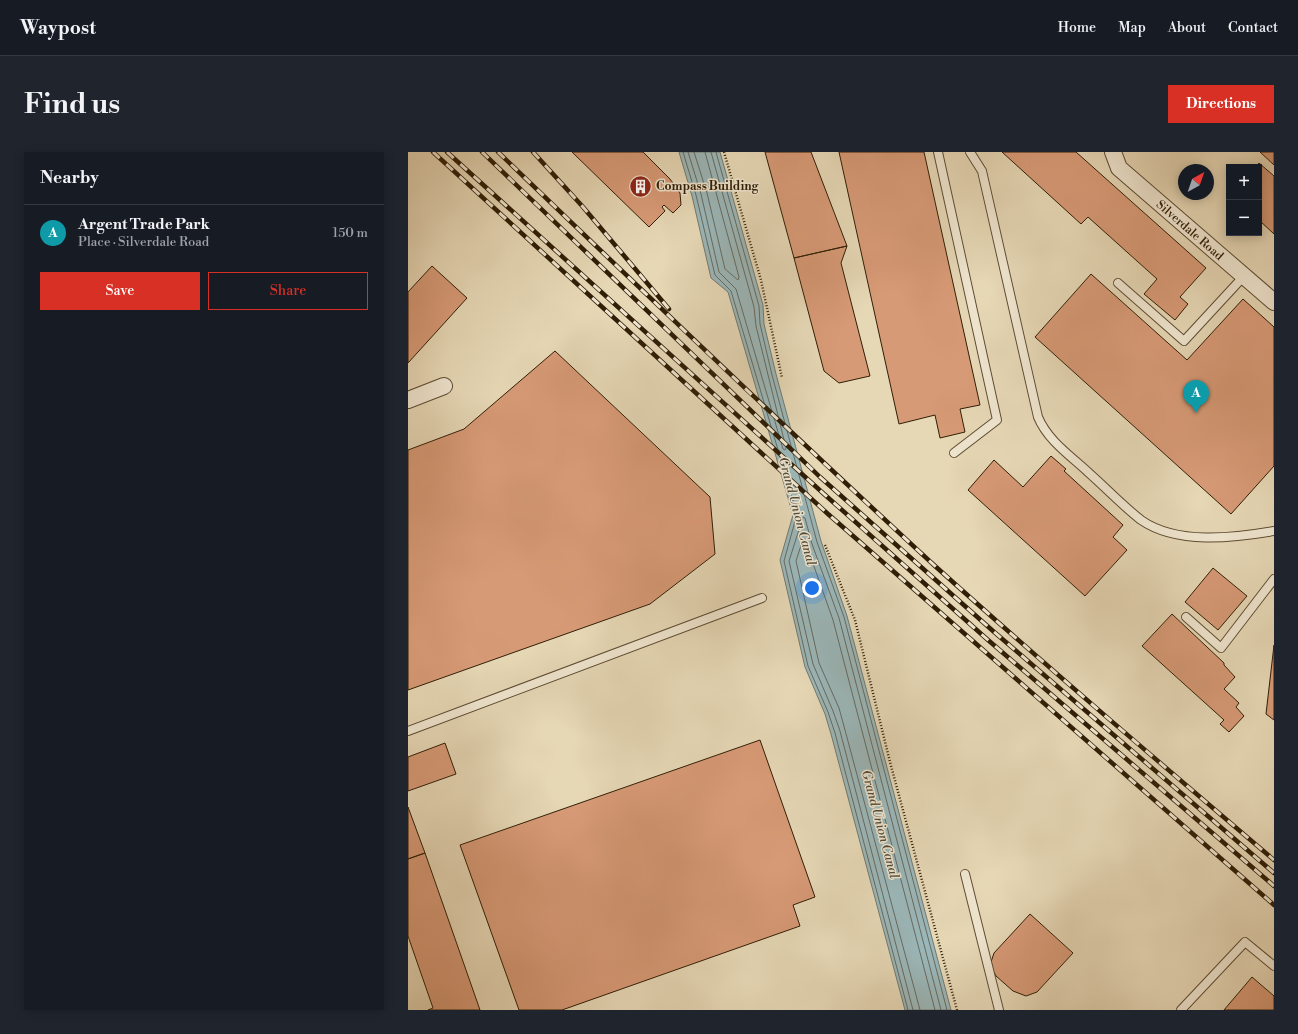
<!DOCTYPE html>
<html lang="en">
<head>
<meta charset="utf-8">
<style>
  :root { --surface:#171b24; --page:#20242c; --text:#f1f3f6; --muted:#9ea1a6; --line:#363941; --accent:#d93025 }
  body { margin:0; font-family:"Libre Bodoni",serif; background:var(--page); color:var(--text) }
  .controls { position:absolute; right:12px; top:12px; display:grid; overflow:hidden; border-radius:0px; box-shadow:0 2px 10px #0003 }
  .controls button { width:36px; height:36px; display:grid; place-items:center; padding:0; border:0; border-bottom:1px solid var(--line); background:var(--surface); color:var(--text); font:20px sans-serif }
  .compass { position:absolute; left:770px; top:12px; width:36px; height:36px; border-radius:50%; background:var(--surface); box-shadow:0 2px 10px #0003; rotate:40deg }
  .you { position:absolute; left:404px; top:436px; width:14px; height:14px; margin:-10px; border:3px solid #fff; border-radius:50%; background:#1a73e8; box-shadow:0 0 0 6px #1a73e833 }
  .badge { display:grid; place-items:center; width:26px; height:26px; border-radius:50%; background:var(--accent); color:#fff; font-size:13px; font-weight:700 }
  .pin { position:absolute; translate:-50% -33px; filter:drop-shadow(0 1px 2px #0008) }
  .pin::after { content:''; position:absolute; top:21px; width:14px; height:12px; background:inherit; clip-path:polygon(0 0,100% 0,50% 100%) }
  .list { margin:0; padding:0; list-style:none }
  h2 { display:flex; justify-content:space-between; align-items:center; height:52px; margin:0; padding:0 16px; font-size:17px }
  h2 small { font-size:13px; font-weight:400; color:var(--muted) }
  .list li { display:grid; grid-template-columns:26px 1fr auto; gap:12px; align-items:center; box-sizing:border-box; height:56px; padding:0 16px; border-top:1px solid var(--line) }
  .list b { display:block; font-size:15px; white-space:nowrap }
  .list p { margin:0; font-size:13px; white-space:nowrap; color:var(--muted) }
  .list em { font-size:13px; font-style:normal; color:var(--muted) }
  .actions { display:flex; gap:8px; padding:12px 16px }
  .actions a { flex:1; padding:9px 0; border:1px solid var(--accent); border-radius:0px; text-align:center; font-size:14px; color:var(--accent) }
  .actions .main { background:var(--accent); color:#fff }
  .map { position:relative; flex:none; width:866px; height:858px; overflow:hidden; border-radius:0px }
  header { display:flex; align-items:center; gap:24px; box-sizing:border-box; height:56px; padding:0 20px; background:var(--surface); border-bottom:1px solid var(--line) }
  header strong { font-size:19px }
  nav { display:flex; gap:22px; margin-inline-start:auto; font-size:14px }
  .intro { display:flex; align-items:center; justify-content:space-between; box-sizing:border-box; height:96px; padding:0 24px }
  h1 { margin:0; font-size:28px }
  .button { padding:10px 18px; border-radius:0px; background:var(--accent); color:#fff; font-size:14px; font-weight:700 }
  main { display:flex; gap:24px; padding:0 24px }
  aside { flex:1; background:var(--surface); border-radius:0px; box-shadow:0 2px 10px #0003 }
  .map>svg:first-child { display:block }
</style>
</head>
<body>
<header>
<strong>Waypost</strong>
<nav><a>Home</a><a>Map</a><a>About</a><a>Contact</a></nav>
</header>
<div class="intro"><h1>Find us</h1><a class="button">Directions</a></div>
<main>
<aside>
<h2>Nearby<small></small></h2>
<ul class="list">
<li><span class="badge" style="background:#0f9aa8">A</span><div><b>Argent Trade Park</b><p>Place · Silverdale Road</p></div><em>150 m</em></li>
</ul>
<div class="actions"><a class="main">Save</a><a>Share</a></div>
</aside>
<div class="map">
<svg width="866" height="858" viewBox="0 0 866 858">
  <rect width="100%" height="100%" fill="#e6d7b5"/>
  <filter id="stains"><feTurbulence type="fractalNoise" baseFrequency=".005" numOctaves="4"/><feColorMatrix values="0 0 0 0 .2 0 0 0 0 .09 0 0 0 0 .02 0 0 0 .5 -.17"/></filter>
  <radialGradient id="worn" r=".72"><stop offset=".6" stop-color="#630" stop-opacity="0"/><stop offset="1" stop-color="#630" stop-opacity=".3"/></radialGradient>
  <path fill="#9bb7b9" stroke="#707a71" d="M271,0H312L355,153L356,172L368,222L413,389L439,464L543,858H497L423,582L417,562L397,515L372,408L385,363L320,140L303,126L284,44Z"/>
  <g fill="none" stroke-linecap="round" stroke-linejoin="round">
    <path stroke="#666a60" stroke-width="1" d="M275,0L288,43L307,123L323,139L389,362L376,409L400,514L420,560L427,581L500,858
      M280,0L293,42L311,120L328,137L375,297L377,298L378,296L348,174L346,155L303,0
      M286,0L299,41L317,117L330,128L331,125L297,0
      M308,0L351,154L352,172L364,223L409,390L436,465L539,858
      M505,858L432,579L425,559L405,512L381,409L395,365L397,366L404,392L431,466L533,858
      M512,858L437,578L431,556L411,511L388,409L395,387L397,389L425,468L527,858"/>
  </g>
  <path fill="#d79a76" stroke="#301e06" d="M164,0H235L262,27L272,41L273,53L265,61L256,53L254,55L257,59L241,75Z
    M357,0H403L439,94L386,106Z
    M431,0H516L572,253L552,257L557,280L532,286L527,263L491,272Z
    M594,0H668L798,116L772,145L780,152L767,168L736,142L749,127L680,65L673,72Z
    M852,0H866V13Z
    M851,11L866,24V82L851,68V15H847Z
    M439,94L433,111L462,224L431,231L416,219L386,106Z
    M24,114L59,146L0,211V140Z
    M683,122L779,208L835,147L866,175V314L823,362L627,185Z
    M147,199L302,345L307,402L242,452L0,538V298L56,277Z
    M643,304L658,317L656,319L715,373L705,385L719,398L677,444L560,338L586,308L615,335Z
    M805,416L839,444L810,478L777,450Z
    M764,462L816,511V513L827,525L816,537L831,551L828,555L836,564L821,580L812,572L816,568L734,494Z
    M866,493V568L858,562Z
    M352,588L407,745L385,753L392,774L154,858H111L52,693Z
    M37,591L48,622L0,639V605Z
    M0,655L17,701L0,707Z
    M17,701L72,858H20L25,856L0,784V707Z
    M622,762L665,801L629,840L618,844L605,839L588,824L582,813L586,801Z
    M844,825L866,844V858H816Z"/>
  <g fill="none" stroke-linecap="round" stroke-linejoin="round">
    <defs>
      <path id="lane" d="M530,0L589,268L546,301
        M562,0L574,19L630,265C640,289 663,304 681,321C698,336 715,354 733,368C769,393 825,386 866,379
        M710,131L776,189L836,124
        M778,465L813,496L866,427
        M0,579L354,446
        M557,722L591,858
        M773,858L837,790L866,814"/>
      <path id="street" d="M705,0L711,16L866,150
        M0,248L36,234"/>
    </defs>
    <use href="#lane" stroke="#5e4c32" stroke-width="10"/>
    <use href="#street" stroke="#5e4c32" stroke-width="18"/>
    <path stroke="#301e06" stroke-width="2.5" stroke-dasharray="1 2" stroke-linecap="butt" d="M316,0L353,128L374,226
      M417,393L447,468L482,610L549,858"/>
    <use href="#lane" stroke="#efe5cf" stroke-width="8"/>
    <use href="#street" stroke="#efe5cf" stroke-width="16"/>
    <defs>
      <path id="rail" d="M25,0L420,362L866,753
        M39,0L416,342L580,488L866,734
        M74,0L412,325L585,479L866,721
        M90,0C235,139 379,278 527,414C638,514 752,611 866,708
        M125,0L175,55L261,157"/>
    </defs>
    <use href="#rail" stroke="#301e06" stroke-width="4.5"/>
    <use href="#rail" stroke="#efe5cf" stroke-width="3" stroke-dasharray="9" stroke-linecap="butt"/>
  </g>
  <defs>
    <symbol id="building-disc" viewBox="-11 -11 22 22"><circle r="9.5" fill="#8f2418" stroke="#efe5cf"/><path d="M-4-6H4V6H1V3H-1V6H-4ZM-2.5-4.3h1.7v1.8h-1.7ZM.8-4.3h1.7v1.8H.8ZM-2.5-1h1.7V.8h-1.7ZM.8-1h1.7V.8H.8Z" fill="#fff"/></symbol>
  </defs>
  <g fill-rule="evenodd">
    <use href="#building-disc" x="220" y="22" width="25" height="25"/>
  </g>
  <g text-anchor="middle" stroke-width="3" stroke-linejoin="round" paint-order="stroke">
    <g font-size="12" font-weight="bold" fill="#301e06" stroke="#efe5cf" text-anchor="start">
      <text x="248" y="38">Compass Building</text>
    </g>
    <g font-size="12" fill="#301e06" stroke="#efe5cf">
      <text transform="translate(782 78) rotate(41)" y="4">Silverdale Road</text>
    </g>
    <g font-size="13" font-style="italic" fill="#504c3c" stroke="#efe5cf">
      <text transform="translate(390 359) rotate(75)" y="5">Grand Union Canal</text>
      <text transform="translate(473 672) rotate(75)" y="5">Grand Union Canal</text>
    </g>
  </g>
  <rect width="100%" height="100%" filter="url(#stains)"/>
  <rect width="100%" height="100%" fill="url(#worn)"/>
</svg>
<div class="controls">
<button>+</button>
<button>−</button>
</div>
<svg class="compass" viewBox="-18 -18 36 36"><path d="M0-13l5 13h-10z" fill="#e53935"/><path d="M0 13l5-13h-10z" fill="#9ea1a6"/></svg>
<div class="you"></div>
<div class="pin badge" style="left:788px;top:261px;background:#0f9aa8">A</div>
</div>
</main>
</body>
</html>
